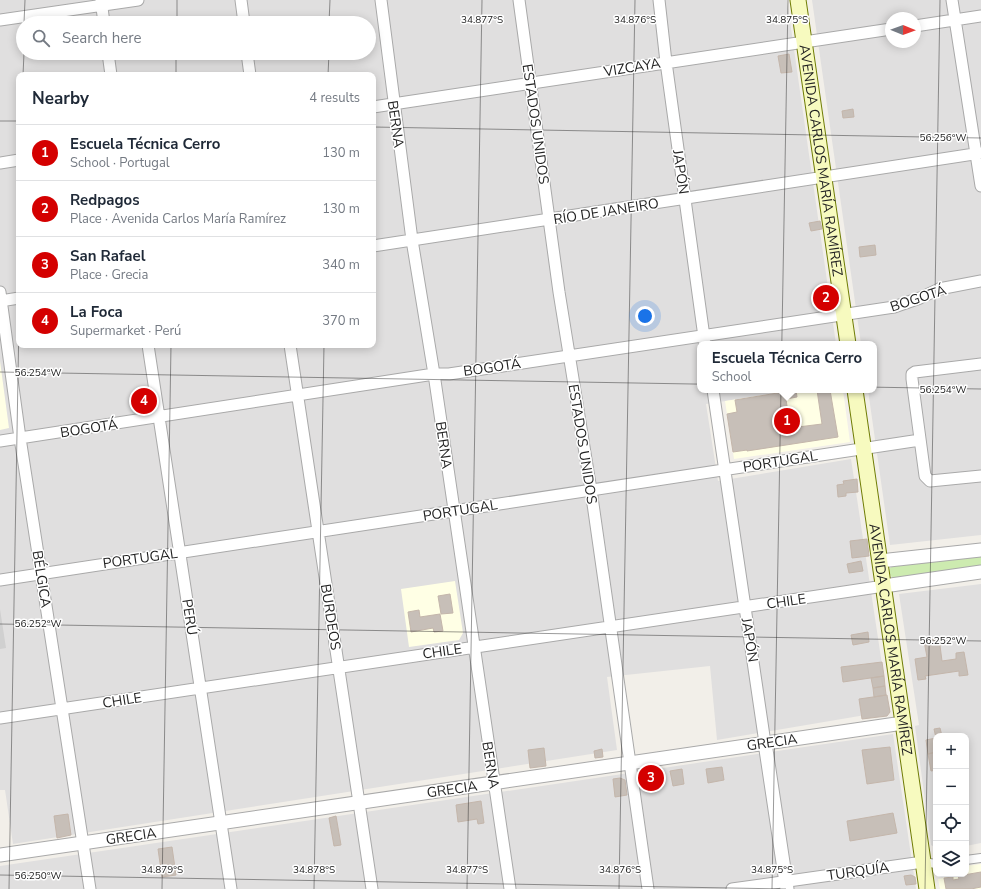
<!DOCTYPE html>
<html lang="en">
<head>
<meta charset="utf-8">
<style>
  :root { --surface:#fff; --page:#f6f6f7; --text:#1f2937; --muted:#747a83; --line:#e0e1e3; --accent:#d40000 }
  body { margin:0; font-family:"Nunito Sans",sans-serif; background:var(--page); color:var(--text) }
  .controls { position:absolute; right:12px; bottom:12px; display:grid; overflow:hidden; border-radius:8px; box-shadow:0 2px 10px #0003 }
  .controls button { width:36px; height:36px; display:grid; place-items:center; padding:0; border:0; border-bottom:1px solid var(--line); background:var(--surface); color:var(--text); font:20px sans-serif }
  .compass { position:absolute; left:885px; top:12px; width:36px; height:36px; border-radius:50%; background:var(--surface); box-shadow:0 2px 10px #0003; rotate:91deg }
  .you { position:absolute; left:645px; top:316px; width:14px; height:14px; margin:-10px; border:3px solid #fff; border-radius:50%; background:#1a73e8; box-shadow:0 0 0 6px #1a73e833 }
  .badge { display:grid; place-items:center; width:26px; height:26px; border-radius:50%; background:var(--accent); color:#fff; font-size:13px; font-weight:700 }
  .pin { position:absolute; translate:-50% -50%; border:2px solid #fff; box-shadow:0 1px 4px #0006 }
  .popup { position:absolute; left:697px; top:341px; width:180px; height:52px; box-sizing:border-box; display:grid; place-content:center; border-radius:8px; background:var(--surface); filter:drop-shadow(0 1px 3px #0005); font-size:13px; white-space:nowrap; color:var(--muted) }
  .popup b { font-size:15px; color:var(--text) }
  .popup::after { content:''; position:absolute; left:50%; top:100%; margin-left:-8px; border:8px solid transparent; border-top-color:var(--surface) }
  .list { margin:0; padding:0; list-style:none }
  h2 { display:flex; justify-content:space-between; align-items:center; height:52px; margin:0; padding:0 16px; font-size:17px }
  h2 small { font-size:13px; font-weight:400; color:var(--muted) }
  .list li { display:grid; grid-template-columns:26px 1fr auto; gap:12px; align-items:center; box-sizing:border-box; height:56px; padding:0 16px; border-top:1px solid var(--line) }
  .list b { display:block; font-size:15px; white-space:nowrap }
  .list p { margin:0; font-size:13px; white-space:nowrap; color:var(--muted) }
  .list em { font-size:13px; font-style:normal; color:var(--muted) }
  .icon { flex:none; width:22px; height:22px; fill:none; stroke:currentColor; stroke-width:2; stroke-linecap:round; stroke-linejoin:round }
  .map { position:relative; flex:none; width:981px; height:889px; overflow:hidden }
  .search { position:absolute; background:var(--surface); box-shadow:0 2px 10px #0003; left:16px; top:16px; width:360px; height:44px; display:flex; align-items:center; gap:10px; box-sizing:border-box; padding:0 14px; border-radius:22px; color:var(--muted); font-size:15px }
  .panel { position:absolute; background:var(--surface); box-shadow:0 2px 10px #0003; left:16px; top:72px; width:360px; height:276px; border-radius:8px }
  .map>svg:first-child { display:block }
</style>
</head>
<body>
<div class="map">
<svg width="981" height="889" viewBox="0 0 981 889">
  <rect width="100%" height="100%" fill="#f2efe9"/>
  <path fill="#e0dfdf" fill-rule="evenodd" d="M0,0H787L836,344H700V390H797L706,404L718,481L851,459L889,711L717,740L710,666L607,677L617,750L13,844L5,790H0ZM23,23H369V53H23ZM19,75H373V345H19Z
    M812,0H981V535L890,545L868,390H874V344H861ZM891,18H915V42H891Z
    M981,584V843L966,846V736H936V848L931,845L915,726L919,725L899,594Z
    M893,734L916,889H0V866Z"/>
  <path fill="#ffffe5" d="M0,361L9,428L0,430Z
    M797,390H843L850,442L734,459L725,401Z
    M455,581L463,633L459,640L409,647L401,589Z
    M981,864V889H940L938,879L944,878L943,874H966V866Z"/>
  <path fill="#d0d0d0" d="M0,609L6,648L0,649Z"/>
  <path fill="#cdebb0" d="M981,555V568L893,579L889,573L890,568L895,565Z"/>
  <path fill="#c7bfb8" stroke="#c4b6ab" d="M789,54L792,72L781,73L778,56Z
    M853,109L854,117L843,118L842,111Z
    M820,221L822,229L811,231L809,223Z
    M875,245L876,255L860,257L859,247Z
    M828,294L830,301L825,306L823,296Z
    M796,390L797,397L786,399L790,428L822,424L817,390H830L838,437L747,451V450L733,452L727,414L737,412L735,400Z
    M857,479L858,492L846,493V496L838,497L837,485L844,484L843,481Z
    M867,539L869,556L852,558L850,541Z
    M861,561L863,571L849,573L847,564Z
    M450,594L453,613L441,614L438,596Z
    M419,610L420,617L440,614L443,631L434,632L433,628L411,632L408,612Z
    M868,632L869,642L853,645L851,635Z
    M939,638L942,661L956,659V653L964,652L968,675L959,676V671L925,676L926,679L918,680L915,659L927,657L924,641Z
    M882,662L884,676L843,682L841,667Z
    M884,676L885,686L873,688L871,678Z
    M885,686L886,695L874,697L873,688Z
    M887,695L890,712L887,716L862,719L859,699Z
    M940,728L942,736H936V738L934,729Z
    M936,738V752L928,754L926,740Z
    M890,747L894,780L867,784L862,750Z
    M544,748L546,766L530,768L528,750Z
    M602,749L603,757L595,758L594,751Z
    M936,752V770L931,771L928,754Z
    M722,767L724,780L708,783L706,769Z
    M682,769L684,784L673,786L670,771Z
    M654,771L656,783L648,784L646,774L648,772Z
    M620,778L625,780L627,795L615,797L613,779Z
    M481,801L484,823L478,824L477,819L458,822L456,805Z
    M893,813L897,833L850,841L847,821Z
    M68,814L71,835L57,838L54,816Z
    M336,816L341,845L334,846L329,818Z
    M172,847L176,875L162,877L158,849Z
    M981,872V887L971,889H946L944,878L953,877V880L959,879L958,876Z
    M911,875L915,877L916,884L906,885L904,876Z"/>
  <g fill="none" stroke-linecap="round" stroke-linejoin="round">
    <defs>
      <path id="pedestrian" d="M966,860L981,858
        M923,862L936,864"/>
      <path id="minor" d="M101,0L104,23
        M241,0L244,23
        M381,0L412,240L434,374L510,889
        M519,0L559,292L591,490L648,889
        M659,0L666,62L705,344
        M952,0L981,186
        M0,20L138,0
        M915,26L981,16
        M108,53L111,75
        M247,53L250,75
        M373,107L891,29
        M0,163L19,160
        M373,246L981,153
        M0,292L20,438L90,889
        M0,301L19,298
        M148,345L231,889
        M290,345L372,889
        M981,364L915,372L912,374V379L925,476L930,481L981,476
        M713,390L765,743
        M0,441L434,374H449L894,307L920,298L939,289L981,281
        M0,580L920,440
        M0,718L884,586
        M732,889L923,862"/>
      <path id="tertiary" d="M880,561L981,550
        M884,586L981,572
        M765,743L787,889
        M0,855L903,723"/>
      <g id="secondary">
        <path id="s1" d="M798,0L848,344"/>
        <path id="s2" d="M855,390L927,889"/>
      </g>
    </defs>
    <use href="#pedestrian" stroke="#a9a9a9" stroke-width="10"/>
    <use href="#minor" stroke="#a9a9a9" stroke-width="13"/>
    <use href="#tertiary" stroke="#a9a9a9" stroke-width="15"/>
    <use href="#secondary" stroke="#707d05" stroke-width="17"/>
    <use href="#pedestrian" stroke="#fff" stroke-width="8"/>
    <use href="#minor" stroke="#fff" stroke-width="11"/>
    <use href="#tertiary" stroke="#fff" stroke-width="13"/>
    <use href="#secondary" stroke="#f7fabf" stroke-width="15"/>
  </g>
  <path fill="none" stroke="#222" stroke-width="1" stroke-opacity="0.45" d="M24,23L25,0M177,23V0M329,23L330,0M23,75L24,53M176,75V53M328,75L329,53M0,121H19M373,127L981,138M0,372L981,389M0,624L981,641M0,875L786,889M9,889L19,319M162,889L171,345M314,889L324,345M467,889L482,0M619,889L635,0M772,889L788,0M925,889L940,0"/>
  <g text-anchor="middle" stroke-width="3" stroke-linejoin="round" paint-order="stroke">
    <g font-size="14" fill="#222" stroke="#fff">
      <text transform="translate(632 67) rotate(-9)" y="5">VIZCAYA</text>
      <text transform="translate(396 124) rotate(82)" y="5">BERNA</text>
      <text transform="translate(536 124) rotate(82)" y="5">ESTADOS UNIDOS</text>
      <text dy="5" stroke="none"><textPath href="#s1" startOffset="162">AVENIDA CARLOS MARÍA RAMÍREZ</textPath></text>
      <text transform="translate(681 172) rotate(82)" y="5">JAPÓN</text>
      <text transform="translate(606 211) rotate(-9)" y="5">RÍO DE JANEIRO</text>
      <text transform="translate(918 298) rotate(-18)" y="5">BOGOTÁ</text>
      <text transform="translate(492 367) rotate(-8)" y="5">BOGOTÁ</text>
      <text transform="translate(89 428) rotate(-9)" y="5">BOGOTÁ</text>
      <text transform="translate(583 444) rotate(81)" y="5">ESTADOS UNIDOS</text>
      <text transform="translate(444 445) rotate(82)" y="5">BERNA</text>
      <text transform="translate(780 461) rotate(-9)" y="5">PORTUGAL</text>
      <text transform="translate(460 510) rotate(-9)" y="5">PORTUGAL</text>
      <text transform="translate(140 558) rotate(-8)" y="5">PORTUGAL</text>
      <text transform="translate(42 579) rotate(81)" y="5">BÉLGICA</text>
      <text transform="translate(786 601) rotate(-8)" y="5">CHILE</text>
      <text transform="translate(190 617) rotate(81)" y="5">PERÚ</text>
      <text transform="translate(331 617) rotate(81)" y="5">BURDEOS</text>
      <text dy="5" stroke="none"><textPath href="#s2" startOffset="252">AVENIDA CARLOS MARÍA RAMÍREZ</textPath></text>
      <text transform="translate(750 640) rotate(81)" y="5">JAPÓN</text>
      <text transform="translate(442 651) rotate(-8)" y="5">CHILE</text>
      <text transform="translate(122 700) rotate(-9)" y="5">CHILE</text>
      <text transform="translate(772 742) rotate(-8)" y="5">GRECIA</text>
      <text transform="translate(491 765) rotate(81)" y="5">BERNA</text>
      <text transform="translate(452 789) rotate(-8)" y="5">GRECIA</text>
      <text transform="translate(131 836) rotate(-8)" y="5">GRECIA</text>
      <text transform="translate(858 871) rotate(-8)" y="5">TURQUÍA</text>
    </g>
  </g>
  <g font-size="10" text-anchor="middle" fill="#222" stroke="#fff" stroke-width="3" stroke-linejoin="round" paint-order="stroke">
    <text x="482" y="23">34.877°S</text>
    <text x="635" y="23">34.876°S</text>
    <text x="787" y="23">34.875°S</text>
    <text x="943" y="141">56.256°W</text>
    <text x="38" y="376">56.254°W</text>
    <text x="943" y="393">56.254°W</text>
    <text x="38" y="627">56.252°W</text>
    <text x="943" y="644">56.252°W</text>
    <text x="162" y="873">34.879°S</text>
    <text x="314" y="873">34.878°S</text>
    <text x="467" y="873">34.877°S</text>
    <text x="620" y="873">34.876°S</text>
    <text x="772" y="873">34.875°S</text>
    <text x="38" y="879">56.250°W</text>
  </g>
</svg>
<div class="controls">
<button>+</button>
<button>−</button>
<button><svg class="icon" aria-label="locate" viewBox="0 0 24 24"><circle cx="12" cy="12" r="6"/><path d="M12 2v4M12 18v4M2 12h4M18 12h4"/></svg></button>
<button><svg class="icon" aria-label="layers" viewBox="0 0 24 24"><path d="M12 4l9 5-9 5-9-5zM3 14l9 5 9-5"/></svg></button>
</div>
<svg class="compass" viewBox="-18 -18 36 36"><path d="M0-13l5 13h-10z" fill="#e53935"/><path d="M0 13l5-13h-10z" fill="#747a83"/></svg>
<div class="you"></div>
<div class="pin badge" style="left:787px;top:421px">1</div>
<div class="popup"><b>Escuela Técnica Cerro</b>School</div>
<div class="pin badge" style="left:826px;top:298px">2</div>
<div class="pin badge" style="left:651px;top:778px">3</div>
<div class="pin badge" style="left:144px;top:401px">4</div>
<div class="search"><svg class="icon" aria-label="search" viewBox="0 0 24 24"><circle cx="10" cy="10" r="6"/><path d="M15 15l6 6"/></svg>Search here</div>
<section class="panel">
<h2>Nearby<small>4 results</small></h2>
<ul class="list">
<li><span class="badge">1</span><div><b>Escuela Técnica Cerro</b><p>School · Portugal</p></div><em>130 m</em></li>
<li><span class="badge">2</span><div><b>Redpagos</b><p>Place · Avenida Carlos María Ramírez</p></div><em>130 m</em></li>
<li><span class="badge">3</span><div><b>San Rafael</b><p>Place · Grecia</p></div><em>340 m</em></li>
<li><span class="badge">4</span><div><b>La Foca</b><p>Supermarket · Perú</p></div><em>370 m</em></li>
</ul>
</section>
</div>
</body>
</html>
